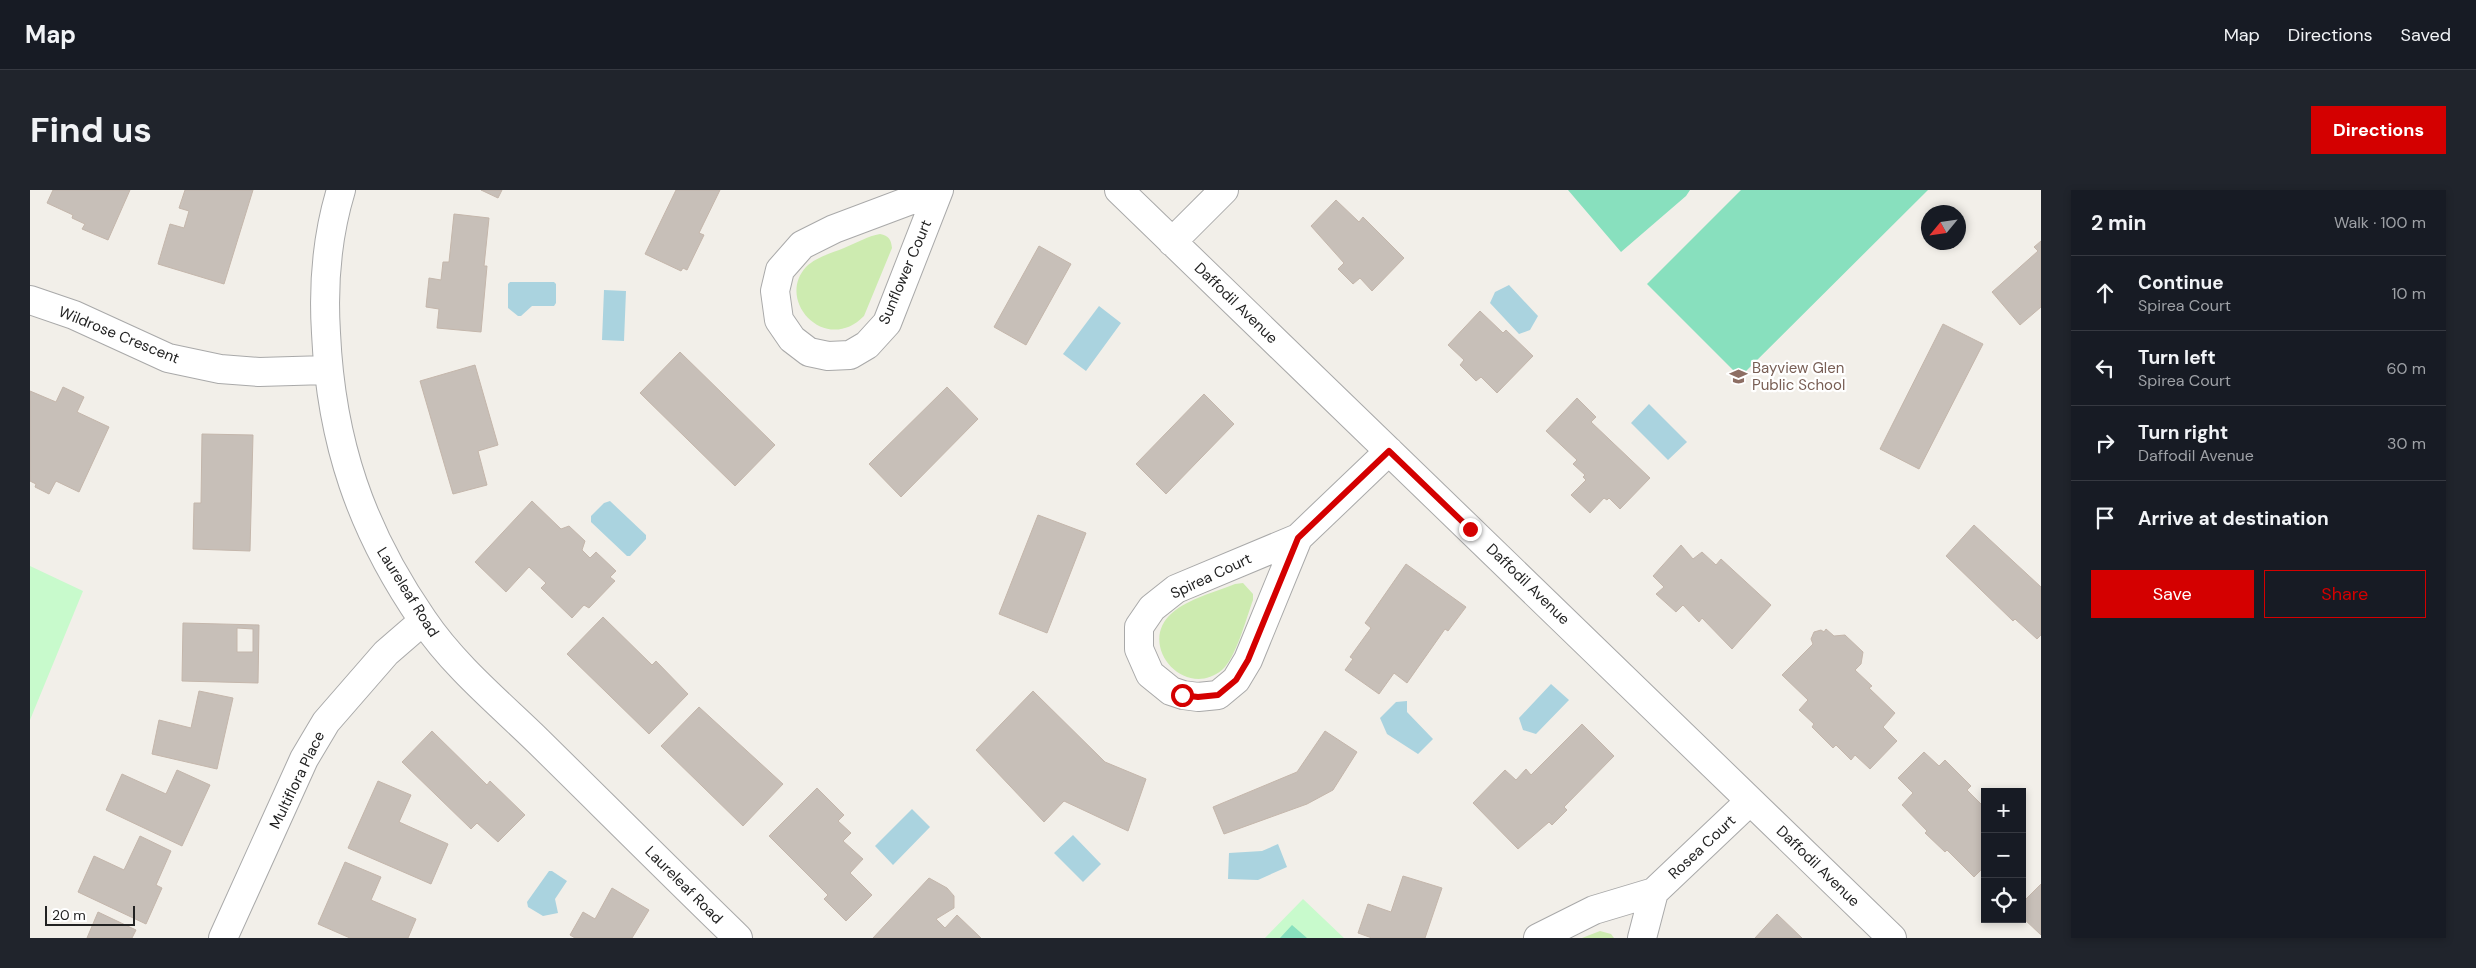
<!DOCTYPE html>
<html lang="en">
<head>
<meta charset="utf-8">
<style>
  :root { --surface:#171b24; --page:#20242c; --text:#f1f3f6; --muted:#9ea1a6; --line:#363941; --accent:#d40000 }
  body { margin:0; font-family:"DM Sans",sans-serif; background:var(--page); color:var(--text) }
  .controls { position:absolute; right:15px; bottom:15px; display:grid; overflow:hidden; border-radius:0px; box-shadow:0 2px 8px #0003 }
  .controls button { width:45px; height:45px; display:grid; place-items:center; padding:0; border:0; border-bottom:1px solid var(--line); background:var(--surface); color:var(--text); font:25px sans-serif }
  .compass { position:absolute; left:1891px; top:15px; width:45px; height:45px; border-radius:50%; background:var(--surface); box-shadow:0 2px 8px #0003; rotate:241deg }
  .scale { position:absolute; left:15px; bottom:12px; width:90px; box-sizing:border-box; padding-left:5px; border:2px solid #222; border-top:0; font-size:14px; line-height:18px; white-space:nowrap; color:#222; -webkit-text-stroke:4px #fff; paint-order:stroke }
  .stop { position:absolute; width:15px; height:15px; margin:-11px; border:4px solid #d40000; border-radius:50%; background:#fff }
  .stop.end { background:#d40000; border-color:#fff; box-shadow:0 1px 5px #0008 }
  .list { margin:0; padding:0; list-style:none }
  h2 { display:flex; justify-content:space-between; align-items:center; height:65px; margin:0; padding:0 20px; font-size:21px }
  h2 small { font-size:16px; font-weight:400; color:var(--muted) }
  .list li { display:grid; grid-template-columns:32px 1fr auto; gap:15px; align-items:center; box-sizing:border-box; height:75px; padding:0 20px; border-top:1px solid var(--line) }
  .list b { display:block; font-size:19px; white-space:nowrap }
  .list p { margin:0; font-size:16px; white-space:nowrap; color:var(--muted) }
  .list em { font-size:16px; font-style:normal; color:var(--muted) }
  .actions { display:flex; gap:10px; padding:15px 20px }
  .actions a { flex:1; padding:11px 0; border:1px solid var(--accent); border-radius:0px; text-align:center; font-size:18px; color:var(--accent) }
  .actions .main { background:var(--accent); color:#fff }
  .icon { flex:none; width:28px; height:28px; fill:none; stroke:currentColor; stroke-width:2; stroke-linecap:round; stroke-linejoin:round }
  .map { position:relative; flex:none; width:2011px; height:748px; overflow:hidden; border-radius:0px }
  header { display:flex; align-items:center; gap:30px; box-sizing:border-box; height:70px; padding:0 25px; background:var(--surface); border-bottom:1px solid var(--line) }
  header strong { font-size:24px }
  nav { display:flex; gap:28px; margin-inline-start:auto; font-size:18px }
  .intro { display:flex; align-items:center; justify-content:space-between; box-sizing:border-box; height:120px; padding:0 30px }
  h1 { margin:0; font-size:35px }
  .button { padding:12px 22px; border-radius:0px; background:var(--accent); color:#fff; font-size:18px; font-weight:700 }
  main { display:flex; gap:30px; padding:0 30px }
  aside { flex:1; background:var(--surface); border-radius:0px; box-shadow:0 2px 8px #0003 }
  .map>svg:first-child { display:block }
</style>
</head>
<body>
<header>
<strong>Map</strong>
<nav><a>Map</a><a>Directions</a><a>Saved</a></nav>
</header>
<div class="intro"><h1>Find us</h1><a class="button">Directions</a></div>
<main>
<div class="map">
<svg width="2011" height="748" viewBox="0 0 2011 748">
  <rect width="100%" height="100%" fill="#f2efe9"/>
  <path fill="#cdebb0" d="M850,44C859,46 861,49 862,58L834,126C796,165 745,111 776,77C786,67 802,63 814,58C826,53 838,46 850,44Z
    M1213,393L1223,404V410C1216,429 1206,468 1192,480C1154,511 1106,454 1142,423C1158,409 1185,402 1205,394Z
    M1570,741L1581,744L1584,748H1552Z"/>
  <path fill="#c8facc" d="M0,376L53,401L0,530Z
    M1273,709L1314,748H1235Z"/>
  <path fill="#88e0be" d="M1538,0H1660L1656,6L1591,62Z
    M1711,0H1898L1710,187L1617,94Z
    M1262,735L1277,748H1250Z"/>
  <path fill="#aad3df" d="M480,92H524L526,94V113L524,116H502L491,126H488L478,118V94Z
    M1479,95L1508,126L1500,140L1489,144L1460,113L1465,102Z
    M574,100L596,101L594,151L572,150Z
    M1069,116L1091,133L1056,181L1033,164Z
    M1619,214L1657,252L1638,270L1601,233Z
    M580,311L616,345V349L600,366H597L561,332V326L574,313Z
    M1521,494L1539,510L1506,544L1493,540L1489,528Z
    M1377,511V522L1403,549L1388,564L1357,544L1350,528L1366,512Z
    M882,619L900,637L863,675L845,656Z
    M1043,645L1071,674L1053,692L1024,663Z
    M1248,654L1257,677L1228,690L1198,689L1199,663L1232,661Z
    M519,681H522L537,691L525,709L528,723L513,726L498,717L497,712Z"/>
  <path fill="#c7bfb8" stroke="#c4b6ab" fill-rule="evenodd" d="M23,0H100L78,50L52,39L55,34L42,28L43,25L17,13Z
    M155,0H223L194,94L128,74L140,34L154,38L159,21L149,18Z
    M451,0H472L468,8Z
    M646,0H690L669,43L674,45L657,80L653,78L651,81L615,64Z
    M1306,10L1329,32L1333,27L1374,68L1342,101L1330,88L1323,94L1308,79L1314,73L1281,36Z
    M424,24L459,28L454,76H457L451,142L407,138L409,119L396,117L399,88L411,90L413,72H419Z
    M2011,51V117L1990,135L1962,102L2008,61L2004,57Z
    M1009,56L1041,74L996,155L964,137Z
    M1450,121L1473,143L1476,140L1503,166L1467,203L1451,187L1446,191L1430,175L1434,170L1418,155Z
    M1913,134L1953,154L1889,279L1850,259Z
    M650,162L745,255L705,296L610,203Z
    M445,175L468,255L448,261L457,295L423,304L390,191Z
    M33,197L54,207L47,222L79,237L49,302L26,291L19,304L5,297L6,294L0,291V201L26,212Z
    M917,197L948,229L871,307L839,274Z
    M1174,204L1204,234L1136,304L1106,274Z
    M1547,208L1566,227L1561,232L1620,288L1590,319L1579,308L1577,310L1574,308L1560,323L1541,305L1556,290L1553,287L1555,285L1543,274L1547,270L1516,241Z
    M172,244L223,245L220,361L163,359L164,313H171Z
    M502,311L531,339L539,336L555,351L552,360L560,368L566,362L586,381L580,387L585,391L559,418L554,415L542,428L511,398L516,393L499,377L476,402L445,372Z
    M1008,325L1056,343L1017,443L969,424Z
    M1944,335L2011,397V445L2007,449L1985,429L1983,431L1916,366Z
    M1651,355L1663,369L1672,362L1686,375L1691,369L1741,415L1702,459L1672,428L1669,432L1653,415L1646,422L1626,404L1634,397L1623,386Z
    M1376,374L1436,417L1418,441L1415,439L1377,493L1364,483L1349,504L1315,480L1323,469L1320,467L1341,438L1335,433Z
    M573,427L622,475L626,471L658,504L619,544L537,464Z
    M153,433L229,435L228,493L152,491ZM207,438L223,439V462H207Z
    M1796,439L1804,446L1815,445L1833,462L1831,474L1825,480L1842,496L1839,498L1865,523L1853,537L1867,551L1840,579L1825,565L1821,570L1806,555L1803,558L1782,537L1784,534L1769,520L1778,510L1752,485L1783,454L1781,449L1784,442L1791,440L1794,442Z
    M169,501L203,508L187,579L122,564L129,530L161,538Z
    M1003,501L1075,572L1116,589L1098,641L1034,611L1014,632L946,560Z
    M669,517L753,594L713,636L631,556Z
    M1552,534L1584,566L1534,617L1537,620L1522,635L1519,632L1488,659L1443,613L1475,580L1486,590L1496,579L1501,585Z
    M402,541L457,595L460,591L495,625L468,652L447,633L441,639L372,572Z
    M1295,541L1327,562L1303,600L1277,614L1194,644L1183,617L1267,582Z
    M1894,562L1909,576L1915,570L1941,596L1937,600L1955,618V676L1944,687L1917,660L1915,662L1895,643L1897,641L1872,615L1883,603L1868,588Z
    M147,580L180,595L152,656L76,620L92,584L136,604Z
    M348,591L381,605L369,632L418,654L401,694L318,658Z
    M787,598L814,625L808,631L821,643L813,651L833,669L820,683L842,705L816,731L794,709L798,705L739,646Z
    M110,646L141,661L126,695L132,698L116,734L48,702L64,666L94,680Z
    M315,672L351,687L341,710L386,729L378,748H320L288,734Z
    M1373,686L1412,698L1395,748H1342L1328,743L1338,714L1361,722Z
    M899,688L917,698L924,706V718L906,729L915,738L927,725L951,748H843Z
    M2011,694V745L1992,727V713Z
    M582,698L619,720L602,748H545L540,745L553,722L565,729Z
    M68,722L106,740L102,748H57Z
    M1747,724L1772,748H1725Z"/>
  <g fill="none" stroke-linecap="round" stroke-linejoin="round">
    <defs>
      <path id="street" d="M311,0C297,46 293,95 296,143C301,252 331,340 393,430C424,476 469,513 508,551C575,617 641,683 708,748
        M908,0L804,39L772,55L750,80L745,101L749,130L762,149L779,162L798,166L820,165L837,155L857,133L909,0
        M1089,0L1862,748
        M1142,52L1194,0
        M0,110L44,125L138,168L190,179L229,182L297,180
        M1268,348L1218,470L1206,490L1188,505L1168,507L1153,505L1141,501L1120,484L1109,459V437L1122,418L1146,399L1268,348L1359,261
        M193,748L274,569L296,532L356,463L393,431
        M1508,748L1564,720L1624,702L1720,611
        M1612,748L1624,702"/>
    </defs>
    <use href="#street" stroke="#a9a9a9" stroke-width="30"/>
    <use href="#street" stroke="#fff" stroke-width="28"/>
  </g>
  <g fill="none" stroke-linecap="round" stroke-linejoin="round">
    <path stroke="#d40000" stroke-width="6" d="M1152,505L1168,507L1188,505L1206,490L1218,470L1268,348L1359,261L1440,339"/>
  </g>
  <defs>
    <symbol id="school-bare" viewBox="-9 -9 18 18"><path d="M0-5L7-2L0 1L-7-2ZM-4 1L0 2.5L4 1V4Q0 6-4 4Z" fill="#8d6e63" stroke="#fff" stroke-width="2.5" paint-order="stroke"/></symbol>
  </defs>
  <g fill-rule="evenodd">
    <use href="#school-bare" x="1696" y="174" width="25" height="25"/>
  </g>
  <g text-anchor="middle" stroke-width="4.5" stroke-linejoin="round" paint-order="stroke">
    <g font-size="15" fill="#222" stroke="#fff">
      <text transform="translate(875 82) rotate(-67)" y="5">Sunflower Court</text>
      <text transform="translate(1206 113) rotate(44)" y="5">Daffodil Avenue</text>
      <text transform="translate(89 145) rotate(22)" y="5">Wildrose Crescent</text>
      <text transform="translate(1181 386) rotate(-25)" y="5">Spirea Court</text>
      <text transform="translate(1498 394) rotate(44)" y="5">Daffodil Avenue</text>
      <text transform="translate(378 402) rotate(58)" y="5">Laureleaf Road</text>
      <text transform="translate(267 590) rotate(-64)" y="5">Multiflora Place</text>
      <text transform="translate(1672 657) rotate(-43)" y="5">Rosea Court</text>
      <text transform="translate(1788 676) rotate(44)" y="5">Daffodil Avenue</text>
      <text transform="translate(654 695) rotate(45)" y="5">Laureleaf Road</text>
    </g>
    <g font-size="15" fill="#785e54" stroke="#fff" text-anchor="start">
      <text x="1722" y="183">Bayview Glen<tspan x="1722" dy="17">Public School</tspan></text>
    </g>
  </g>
</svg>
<div class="controls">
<button>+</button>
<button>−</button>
<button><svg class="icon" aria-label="locate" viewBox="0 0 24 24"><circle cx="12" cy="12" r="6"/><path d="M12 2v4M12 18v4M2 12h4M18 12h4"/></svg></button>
</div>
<svg class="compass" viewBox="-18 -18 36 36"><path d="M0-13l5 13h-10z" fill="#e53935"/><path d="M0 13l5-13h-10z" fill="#9ea1a6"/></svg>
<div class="scale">20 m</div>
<div class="stop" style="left:1152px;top:505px"></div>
<div class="stop end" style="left:1440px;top:339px"></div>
</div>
<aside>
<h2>2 min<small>Walk · 100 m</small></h2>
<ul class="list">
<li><svg class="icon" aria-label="ahead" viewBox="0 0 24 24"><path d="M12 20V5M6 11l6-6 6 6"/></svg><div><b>Continue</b><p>Spirea Court</p></div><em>10 m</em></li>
<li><svg class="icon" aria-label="left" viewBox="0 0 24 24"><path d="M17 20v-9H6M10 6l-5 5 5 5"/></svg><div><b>Turn left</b><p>Spirea Court</p></div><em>60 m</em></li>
<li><svg class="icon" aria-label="right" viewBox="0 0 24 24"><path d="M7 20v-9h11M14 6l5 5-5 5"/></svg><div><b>Turn right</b><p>Daffodil Avenue</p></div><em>30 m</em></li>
<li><svg class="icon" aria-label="arrive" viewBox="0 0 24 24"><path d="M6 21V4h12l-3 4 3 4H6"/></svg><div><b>Arrive at destination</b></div></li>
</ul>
<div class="actions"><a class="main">Save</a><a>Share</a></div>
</aside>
</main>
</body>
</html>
